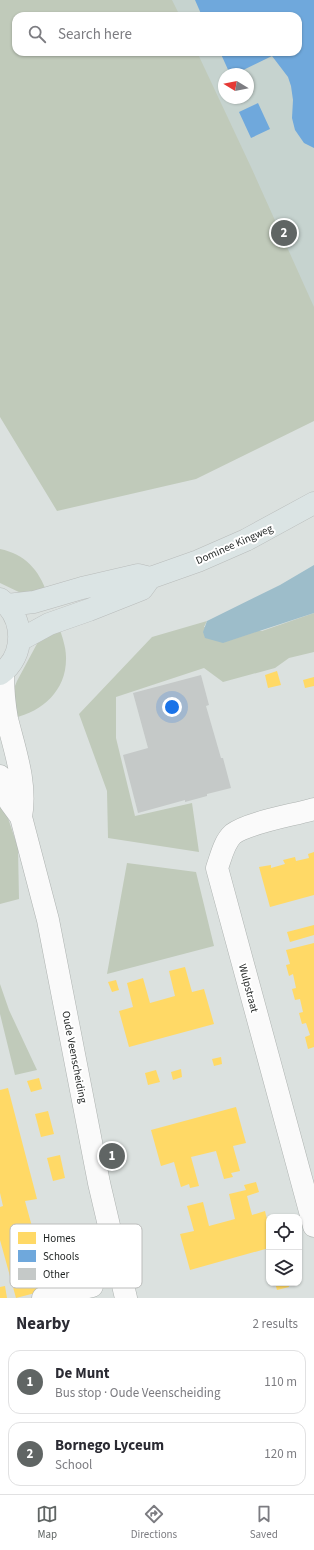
<!DOCTYPE html>
<html lang="en">
<head>
<meta charset="utf-8">
<style>
  :root { --surface:#fff; --page:#f2f2f3; --text:#2b2b33; --muted:#7c7c81; --line:#e1e1e2; --accent:#606564 }
  body { margin:0; font-family:"Source Sans 3",sans-serif; background:var(--page); color:var(--text) }
  .controls { position:absolute; right:12px; bottom:12px; display:grid; overflow:hidden; border-radius:8px; box-shadow:0 1px 3px #0004 }
  .controls button { width:36px; height:36px; display:grid; place-items:center; padding:0; border:0; border-bottom:1px solid var(--line); background:var(--surface); color:var(--text); font:20px sans-serif }
  .compass { position:absolute; left:218px; top:68px; width:36px; height:36px; border-radius:50%; background:var(--surface); box-shadow:0 1px 3px #0004; rotate:280deg }
  .you { position:absolute; left:172px; top:707px; width:14px; height:14px; margin:-10px; border:3px solid #fff; border-radius:50%; background:#1a73e8; box-shadow:0 0 0 6px #1a73e833 }
  .badge { display:grid; place-items:center; width:26px; height:26px; border-radius:50%; background:var(--accent); color:#fff; font-size:13px; font-weight:700 }
  .pin { position:absolute; translate:-50% -50%; border:2px solid #fff; box-shadow:0 1px 4px #0006 }
  .list { margin:0; padding:0; list-style:none }
  h2 { display:flex; justify-content:space-between; align-items:center; height:52px; margin:0; padding:0 16px; font-size:17px }
  h2 small { font-size:13px; font-weight:400; color:var(--muted) }
  .list li { display:grid; grid-template-columns:26px 1fr auto; gap:12px; align-items:center; box-sizing:border-box; height:64px; margin:0 8px 8px; padding:0 8px; border:1px solid var(--line); border-radius:12px }
  .list b { display:block; font-size:15px; white-space:nowrap }
  .list p { margin:0; font-size:13px; white-space:nowrap; color:var(--muted) }
  .list em { font-size:13px; font-style:normal; color:var(--muted) }
  .icon { flex:none; width:22px; height:22px; fill:none; stroke:currentColor; stroke-width:2; stroke-linecap:round; stroke-linejoin:round }
  .map { position:relative; flex:none; width:314px; height:1298px; overflow:hidden }
  .search { position:absolute; background:var(--surface); box-shadow:0 1px 3px #0004; left:12px; right:12px; top:12px; height:44px; display:flex; align-items:center; gap:10px; box-sizing:border-box; padding:0 14px; border-radius:12px; color:var(--muted); font-size:15px }
  .sheet { height:196px; background:var(--surface) }
  nav { display:flex; justify-content:space-around; align-items:center; box-sizing:border-box; height:56px; border-top:1px solid var(--line); background:var(--surface); font-size:11px; color:var(--muted) }
  nav a { display:grid; justify-items:center; gap:2px }
  nav .on { color:var(--accent) }
  .map>svg:first-child { display:block }
</style>
</head>
<body>
<div class="map">
<svg width="314" height="1298" viewBox="0 0 314 1298">
  <rect width="100%" height="100%" fill="#dbe1df"/>
  <path fill="#c6d3cf" fill-rule="evenodd" d="M150,0H314V368L173,52H298V16H157ZM224,74H248V98H224Z"/>
  <path fill="#c0caba" d="M0,0H172L180,16H16V52H197L251,167L314,307V421L196,479L57,511L0,417Z
    M0,549C25,554 39,570 47,593L23,594L0,583Z
    M314,613V652L289,658L275,668L223,682L204,668L116,697V738L135,816L192,803L199,852L108,838L107,791L79,714L152,637L207,621L204,627L262,631Z
    M59,627C62,636 66,647 66,657C67,690 43,711 14,718L12,693L17,681L39,640Z
    M0,794L18,848L19,899L0,904Z
    M127,863L196,872L214,946L107,974Z
    M0,984L9,1010L37,1070L15,1075L0,1014Z"/>
  <path fill="#9dbdca" d="M314,565V613L223,643L205,638L203,632L207,621L280,585Z"/>
  <path fill="#ffd966" d="M277,671L281,685L268,688L265,675Z
    M314,677V686L305,688L303,680Z
    M314,852V895L270,907L259,867L271,865V868L285,864L283,860L295,857L296,861L309,858L308,854Z
    M314,925V935L290,942L287,932Z
    M314,943V1047L308,1049L305,1037L310,1035L306,1023L302,1024L299,1013L303,1012L300,999L295,1000L292,989L296,988L293,974L289,976L286,965L290,964L286,950Z
    M185,967L192,992L204,989L214,1024L129,1047L119,1011L133,1007L127,983L143,978L150,1003L175,996L169,971Z
    M116,980L119,990L112,992L108,982Z
    M221,1057L222,1064L214,1066L212,1059Z
    M181,1069L182,1077L173,1080L171,1072Z
    M156,1070L160,1082L148,1085L145,1073Z
    M39,1078L42,1089L31,1092L27,1081Z
    M8,1088L37,1199L25,1201L37,1245L47,1242L58,1287L16,1298L0,1240V1207L3,1206L0,1193V1090Z
    M236,1107L246,1143L233,1146L240,1171L231,1173L233,1177L224,1179L216,1151L191,1157L199,1186L190,1188L189,1184L181,1187L174,1162L161,1166L151,1130Z
    M48,1111L54,1134L41,1137L35,1114Z
    M60,1155L65,1178L53,1181L47,1158Z
    M256,1182L259,1192L247,1196L252,1215L265,1211L269,1228V1248L190,1270L180,1234L194,1231L187,1206L203,1202L209,1226L235,1219L229,1194L246,1190L244,1185Z
    M275,1283H288L289,1287L277,1290Z
    M5,1286L7,1298H0V1287Z"/>
  <path fill="#6fa8dc" d="M195,0H314V148L304,143L295,130L292,118L293,100L291,86L288,77L272,56L235,74H230L220,52H298V16H202Z
    M258,103L270,129L251,138L239,112Z"/>
  <path fill="#c5c9c8" d="M201,675L209,705L206,706L221,758H223L231,788L207,794V796L185,802V800L138,813L123,755L148,748L133,693Z"/>
  <g fill="none" stroke-linecap="round" stroke-linejoin="round">
    <defs>
      <path id="minor" d="M3,672C3,688 4,703 7,719C15,751 27,784 21,817
        M0,776L10,802L21,817L48,920L99,1183L126,1298
        M314,809C294,815 249,822 233,834C224,842 221,857 217,868L314,1226
        M43,1298L92,1286"/>
      <path id="major" d="M0,599C25,617 26,656 0,674
        M7,605L34,602L82,588L138,575L150,578
        M20,640L49,624L89,610L142,589L150,578L198,561L246,540L314,503"/>
    </defs>
    <use href="#minor" stroke="#aeb3b1" stroke-width="23"/>
    <use href="#major" stroke="#b9bcbb" stroke-width="23"/>
    <use href="#minor" stroke="#fafafa" stroke-width="22"/>
    <use href="#major" stroke="#dbe4e4" stroke-width="22"/>
  </g>
  <g text-anchor="middle" stroke-width="4" stroke-linejoin="round" paint-order="stroke">
    <g font-size="11" fill="#1e2221" stroke="#fff">
      <text transform="translate(234 544) rotate(-24)" y="4">Dominee Kingweg</text>
      <text transform="translate(249 988) rotate(75)" y="4">Wulpstraat</text>
      <text transform="translate(75 1057) rotate(79)" y="4">Oude Veenscheiding</text>
    </g>
  </g>
  <rect x="10" y="1224" width="132" height="64" rx="6" fill="#fff" stroke="#bcbdbc" stroke-width="1"/>
  <rect x="18" y="1232" width="18" height="12" fill="#ffd966"/>
  <rect x="18" y="1250" width="18" height="12" fill="#6fa8dc"/>
  <rect x="18" y="1268" width="18" height="12" fill="#c5c9c8"/>
  <g font-size="11" fill="#1e2221">
    <text x="43" y="1242">Homes</text>
    <text x="43" y="1260">Schools</text>
    <text x="43" y="1278">Other</text>
  </g>
</svg>
<div class="controls">
<button><svg class="icon" aria-label="locate" viewBox="0 0 24 24"><circle cx="12" cy="12" r="6"/><path d="M12 2v4M12 18v4M2 12h4M18 12h4"/></svg></button>
<button><svg class="icon" aria-label="layers" viewBox="0 0 24 24"><path d="M12 4l9 5-9 5-9-5zM3 14l9 5 9-5"/></svg></button>
</div>
<svg class="compass" viewBox="-18 -18 36 36"><path d="M0-13l5 13h-10z" fill="#e53935"/><path d="M0 13l5-13h-10z" fill="#7c7c81"/></svg>
<div class="you"></div>
<div class="pin badge" style="left:112px;top:1156px">1</div>
<div class="pin badge" style="left:284px;top:233px">2</div>
<div class="search"><svg class="icon" aria-label="search" viewBox="0 0 24 24"><circle cx="10" cy="10" r="6"/><path d="M15 15l6 6"/></svg>Search here</div>
</div>
<section class="sheet">
<h2>Nearby<small>2 results</small></h2>
<ul class="list">
<li><span class="badge">1</span><div><b>De Munt</b><p>Bus stop · Oude Veenscheiding</p></div><em>110 m</em></li>
<li><span class="badge">2</span><div><b>Bornego Lyceum</b><p>School</p></div><em>120 m</em></li>
</ul>
</section>
<nav>
<a class="on"><svg class="icon" aria-label="map" viewBox="0 0 24 24"><path d="M3 6l6-2 6 2 6-2v14l-6 2-6-2-6 2zM9 4v14M15 6v14"/></svg>Map</a>
<a><svg class="icon" aria-label="directions" viewBox="0 0 24 24"><path d="M12 3l9 9-9 9-9-9zM9 14v-3h6M13 9l2 2-2 2"/></svg>Directions</a>
<a><svg class="icon" aria-label="saved" viewBox="0 0 24 24"><path d="M7 4h10v16l-5-4-5 4z"/></svg>Saved</a>
</nav>
</body>
</html>
